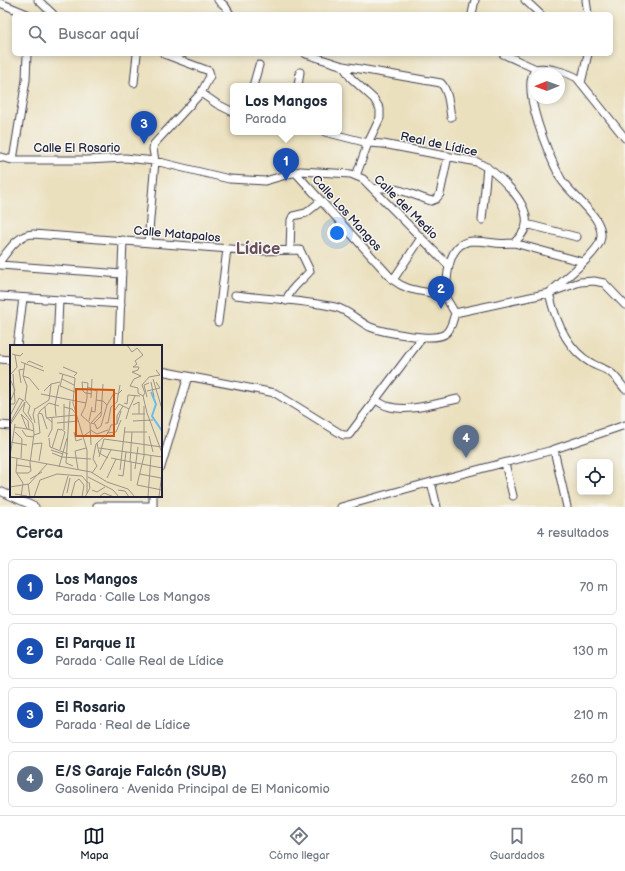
<!DOCTYPE html>
<html lang="es">
<head>
<meta charset="utf-8">
<style>
  :root { --surface:#fff; --page:#f2f2f3; --text:#1f2937; --muted:#747a83; --line:#e0e1e3; --accent:#111827 }
  body { margin:0; font-family:"Balsamiq Sans",sans-serif; background:var(--page); color:var(--text) }
  .controls { position:absolute; right:12px; bottom:12px; display:grid; overflow:hidden; border-radius:6px; box-shadow:0 2px 6px #0003 }
  .controls button { width:36px; height:36px; display:grid; place-items:center; padding:0; border:0; border-bottom:1px solid var(--line); background:var(--surface); color:var(--text); font:20px sans-serif }
  .compass { position:absolute; left:529px; top:68px; width:36px; height:36px; border-radius:50%; background:var(--surface); box-shadow:0 2px 6px #0003; rotate:269deg }
  .you { position:absolute; left:337px; top:233px; width:14px; height:14px; margin:-10px; border:3px solid #fff; border-radius:50%; background:#1a73e8; box-shadow:0 0 0 6px #1a73e833 }
  .badge { display:grid; place-items:center; width:26px; height:26px; border-radius:50%; background:var(--accent); color:#fff; font-size:13px; font-weight:700 }
  .pin { position:absolute; translate:-50% -33px; filter:drop-shadow(0 1px 2px #0008) }
  .pin::after { content:''; position:absolute; top:21px; width:14px; height:12px; background:inherit; clip-path:polygon(0 0,100% 0,50% 100%) }
  .popup { position:absolute; left:230px; top:83px; width:112px; height:52px; box-sizing:border-box; display:grid; place-content:center; border-radius:6px; background:var(--surface); filter:drop-shadow(0 1px 3px #0005); font-size:13px; white-space:nowrap; color:var(--muted) }
  .popup b { font-size:15px; color:var(--text) }
  .popup::after { content:''; position:absolute; left:50%; top:100%; margin-left:-8px; border:8px solid transparent; border-top-color:var(--surface) }
  .list { margin:0; padding:0; list-style:none }
  h2 { display:flex; justify-content:space-between; align-items:center; height:52px; margin:0; padding:0 16px; font-size:17px }
  h2 small { font-size:13px; font-weight:400; color:var(--muted) }
  .list li { display:grid; grid-template-columns:26px 1fr auto; gap:12px; align-items:center; box-sizing:border-box; height:56px; margin:0 8px 8px; padding:0 8px; border:1px solid var(--line); border-radius:6px }
  .list b { display:block; font-size:15px; white-space:nowrap }
  .list p { margin:0; font-size:13px; white-space:nowrap; color:var(--muted) }
  .list em { font-size:13px; font-style:normal; color:var(--muted) }
  .icon { flex:none; width:22px; height:22px; fill:none; stroke:currentColor; stroke-width:2; stroke-linecap:round; stroke-linejoin:round }
  .map { position:relative; flex:none; width:625px; height:507px; overflow:hidden }
  .search { position:absolute; background:var(--surface); box-shadow:0 2px 6px #0003; left:12px; right:12px; top:12px; height:44px; display:flex; align-items:center; gap:10px; box-sizing:border-box; padding:0 14px; border-radius:6px; color:var(--muted); font-size:15px }
  .sheet { height:308px; background:var(--surface) }
  nav { display:flex; justify-content:space-around; align-items:center; box-sizing:border-box; height:56px; border-top:1px solid var(--line); background:var(--surface); font-size:11px; color:var(--muted) }
  nav a { display:grid; justify-items:center; gap:2px }
  nav .on { color:var(--accent) }
  .map>svg:first-child { display:block }
</style>
</head>
<body>
<div class="map">
<svg width="625" height="507" viewBox="0 0 625 507">
  <rect width="100%" height="100%" fill="#f6f6f2"/>
  <filter id="ink" filterUnits="userSpaceOnUse"><feTurbulence type="fractalNoise" baseFrequency=".025" numOctaves="2"/><feDisplacementMap in="SourceGraphic" scale="8" xChannelSelector="R" yChannelSelector="G"/><feConvolveMatrix kernelMatrix="1 2 1 2 8 2 1 2 1" color-interpolation-filters="sRGB"/></filter>
  <filter id="wash" filterUnits="userSpaceOnUse"><feTurbulence type="fractalNoise" baseFrequency=".012" numOctaves="4" result="noise"/><feDisplacementMap in="SourceGraphic" scale="16" xChannelSelector="R" yChannelSelector="G"/><feGaussianBlur stdDeviation="0.9" result="paint"/><feColorMatrix in="noise" values="0 0 0 0 0 0 0 0 0 0 0 0 0 0 0 0 0 1.4 0 .05"/><feComposite in="paint" operator="in"/></filter>
  <g filter="url(#wash)">
    <rect width="100%" height="100%" fill="#ebe0be"/>
  </g>
  <g filter="url(#ink)">
    <g fill="none" stroke-linecap="round" stroke-linejoin="round">
      <defs>
        <path id="street" d="M38,0L53,14
          M218,0L225,6L230,14
          M525,0L540,14
          M586,0L588,14
          M0,3L27,14
          M472,14L475,0
          M164,54L209,71L210,76L201,93
          M306,54L343,66L441,83C449,92 449,106 451,117
          M503,54L536,69C545,66 569,73 577,78L625,138
          M343,66L351,78L374,99L380,109V118L368,143L356,176
          M536,69C518,86 551,160 561,179C571,196 608,219 600,241C596,255 561,282 549,293
          M134,83L137,54
          M581,83L588,54
          M253,86L259,65
          M298,86L300,72
          M325,132L368,143L383,144L477,162C496,171 530,202 526,225C525,232 519,238 514,243C508,243 501,244 495,243C488,242 480,241 473,241C446,242 447,279 446,298
          M0,157L13,160H87L125,158L155,161L229,179L265,181L300,171L351,174L363,179L449,266
          M13,160L26,80L27,54
          M295,172L393,280C411,294 427,289 446,298
          M373,189C394,185 410,194 431,201L436,199L440,194L448,156
          M482,220L487,167
          M526,224L577,237
          M148,242L155,161L153,149L154,144L201,93L217,104L233,112
          M514,243L583,262
          M290,250L291,220L293,216L306,213L321,201
          M0,261C9,250 17,235 33,234L256,251L300,250L310,271C302,281 290,288 286,301
          M0,265L122,274
          M393,280L421,238
          M549,293C555,319 566,349 591,363C597,367 605,368 611,373C616,377 621,384 625,389
          M235,295C268,299 303,300 335,307C348,310 358,321 370,327C382,332 434,342 445,334C451,330 453,320 455,313
          M0,296L121,304
          M446,298L455,313
          M455,313L549,293L580,282L594,281L604,283L625,305
          M218,322L227,249
          M17,346L23,298
          M57,346L59,300
          M119,346L123,240
          M0,359L11,360
          M161,371L275,393L343,435H349L422,338
          M376,400C379,402 383,405 387,406C408,413 437,403 458,399
          M0,425L11,426
          M554,450L567,507
          M505,463L513,496
          M161,467L188,376
          M431,482L437,507
          M0,491L35,507
          M97,506H153
          M153,507V496
          M341,507L431,482L549,451L625,425"/>
      </defs>
      <use href="#street" stroke="#403e4f" stroke-width="9"/>
      <use href="#street" stroke="#fff" stroke-width="7"/>
    </g>
  </g>
  <g text-anchor="middle" stroke-width="3" stroke-linejoin="round" paint-order="stroke">
    <g font-size="12" fill="#22223b" stroke="#f6f6f2">
      <text transform="translate(439 144) rotate(12)" y="4">Real de Lídice</text>
      <text x="77" y="152">Calle El Rosario</text>
      <text transform="translate(406 207) rotate(45)" y="4">Calle del Medio</text>
      <text transform="translate(347 213) rotate(48)" y="4">Calle Los Mangos</text>
      <text transform="translate(177 234) rotate(5)" y="4">Calle Matapalos</text>
    </g>
    <g font-size="16" font-weight="bold" fill="#6a4f5c" stroke="#f6f6f2">
      <text x="258" y="254">Lídice</text>
    </g>
  </g>
  <g transform="translate(10 345)">
    <rect width="152" height="152" fill="#ebe0be"/>
    <path fill="none" stroke="#6ebbe8" stroke-width="2" d="M141,47L146,59L142,71L152,86"/>
    <path fill="none" stroke="#9b948a" stroke-width="1" d="M117,0L122,7L127,3L133,10L125,16L127,19L123,22H129L128,25L122,27L131,31L124,34L120,41L128,43V48L133,51M2,9L10,11L13,8M11,17L34,26M15,18L13,31L17,41L15,55L20,61L18,68L22,75M17,18L19,16L33,22M53,22L67,28L64,31M146,25L150,30L139,32L132,40L135,48L133,51L137,68L152,108M49,28L65,33L63,58L77,105V148M1,29L7,22L5,10M53,29L50,41L65,47M13,31L19,33L29,45M0,34L5,45L0,57M52,34L64,40M143,34L152,64M141,37L144,52M11,38L9,25L14,24M78,42L87,46L85,67L81,66M34,46L41,39L50,37M137,46L150,43L146,37M31,49L76,58M137,52L134,40L139,38M81,53L82,34M60,56L56,118L63,121M114,58L117,59L118,50L130,51M0,59H4L5,57L3,29M45,59L46,71M54,59V85M45,60L49,40M97,60L104,48L108,49L112,45M123,60L129,57V69M134,61V111L127,140L152,145M35,62L36,72L42,77M54,62L62,64L66,69M25,63L23,70L25,78M25,64L39,55L41,39M119,64L125,51M105,65L109,59L119,64L116,74M29,68L32,69L37,84M11,69L17,84L24,86M11,69L18,76L19,85M122,69H135M0,71L9,53L14,56M36,73L66,70M79,76L82,62M123,76L143,75M0,78L13,55M47,78L68,76M81,78L85,79L87,84L91,81L97,60L93,56L86,55M81,78L91,67M84,78L91,71L93,39M95,78H98L101,62L107,57L110,40M107,79V71L113,61M107,79L111,66M0,80L15,57L13,66L23,79L24,89L20,118L21,126L18,128H7M4,82L17,84M12,85L16,91L24,92M82,86L87,89L98,85M5,87L12,94L11,113M64,87L66,96L72,94M114,87H137M97,88L106,87L111,75M24,90L30,88L28,70L30,66L39,58L49,61M139,91L143,107M38,92L42,84V72M72,92L82,85M39,93L40,102L58,109M0,97L17,100M87,98L89,108L98,113M23,99L32,98L29,116M81,100L80,78L71,70L75,62L77,53V48L78,38L72,37L73,46L75,48H77L82,49M42,103L48,84L51,85M89,103L152,112M41,105L53,109M50,105L55,87L51,84M42,108L52,112L81,114M0,112L5,79M0,112L81,127L97,137L118,144L125,152M89,112L94,94L152,102M7,113L6,127L13,138L11,152M101,113L152,123M120,117L122,87M121,117V136M7,120L21,122M49,122L57,93M68,124L65,106L76,103M125,124L128,102M90,125L101,105M110,125L115,82M82,128L87,121L83,114L86,99L98,88L101,80L107,79M130,129L151,133M108,130L113,131L116,107M78,132L103,145L109,152M97,133L106,114M20,134L32,127M18,139L20,152M0,142L19,139L37,119M82,145L87,147L95,142M108,145L115,146L119,152M57,148L60,133M5,149L17,151M24,152L30,135L47,129L72,131L78,138M52,152L58,131M61,152L65,137L69,134L74,140L72,152M75,152L80,143L79,137M89,152L94,148L104,152M138,152L141,110M149,152L152,127"/>
    <path fill="#d45411" fill-opacity="0.15" stroke="#d45411" stroke-width="2" d="M66,44L104,45V91H66Z"/>
    <rect width="152" height="152" fill="none" stroke="#22223b" stroke-width="2"/>
  </g>
</svg>
<div class="controls">
<button><svg class="icon" aria-label="locate" viewBox="0 0 24 24"><circle cx="12" cy="12" r="6"/><path d="M12 2v4M12 18v4M2 12h4M18 12h4"/></svg></button>
</div>
<svg class="compass" viewBox="-18 -18 36 36"><path d="M0-13l5 13h-10z" fill="#e53935"/><path d="M0 13l5-13h-10z" fill="#747a83"/></svg>
<div class="you"></div>
<div class="pin badge" style="left:286px;top:181px;background:#1a4fb4">1</div>
<div class="popup"><b>Los Mangos</b>Parada</div>
<div class="pin badge" style="left:441px;top:309px;background:#1a4fb4">2</div>
<div class="pin badge" style="left:144px;top:144px;background:#1a4fb4">3</div>
<div class="pin badge" style="left:466px;top:458px;background:#5c6f8a">4</div>
<div class="search"><svg class="icon" aria-label="search" viewBox="0 0 24 24"><circle cx="10" cy="10" r="6"/><path d="M15 15l6 6"/></svg>Buscar aquí</div>
</div>
<section class="sheet">
<h2>Cerca<small>4 resultados</small></h2>
<ul class="list">
<li><span class="badge" style="background:#1a4fb4">1</span><div><b>Los Mangos</b><p>Parada · Calle Los Mangos</p></div><em>70 m</em></li>
<li><span class="badge" style="background:#1a4fb4">2</span><div><b>El Parque II</b><p>Parada · Calle Real de Lídice</p></div><em>130 m</em></li>
<li><span class="badge" style="background:#1a4fb4">3</span><div><b>El Rosario</b><p>Parada · Real de Lídice</p></div><em>210 m</em></li>
<li><span class="badge" style="background:#5c6f8a">4</span><div><b>E/S Garaje Falcón (SUB)</b><p>Gasolinera · Avenida Principal de El Manicomio</p></div><em>260 m</em></li>
</ul>
</section>
<nav>
<a class="on"><svg class="icon" aria-label="map" viewBox="0 0 24 24"><path d="M3 6l6-2 6 2 6-2v14l-6 2-6-2-6 2zM9 4v14M15 6v14"/></svg>Mapa</a>
<a><svg class="icon" aria-label="directions" viewBox="0 0 24 24"><path d="M12 3l9 9-9 9-9-9zM9 14v-3h6M13 9l2 2-2 2"/></svg>Cómo llegar</a>
<a><svg class="icon" aria-label="saved" viewBox="0 0 24 24"><path d="M7 4h10v16l-5-4-5 4z"/></svg>Guardados</a>
</nav>
</body>
</html>
